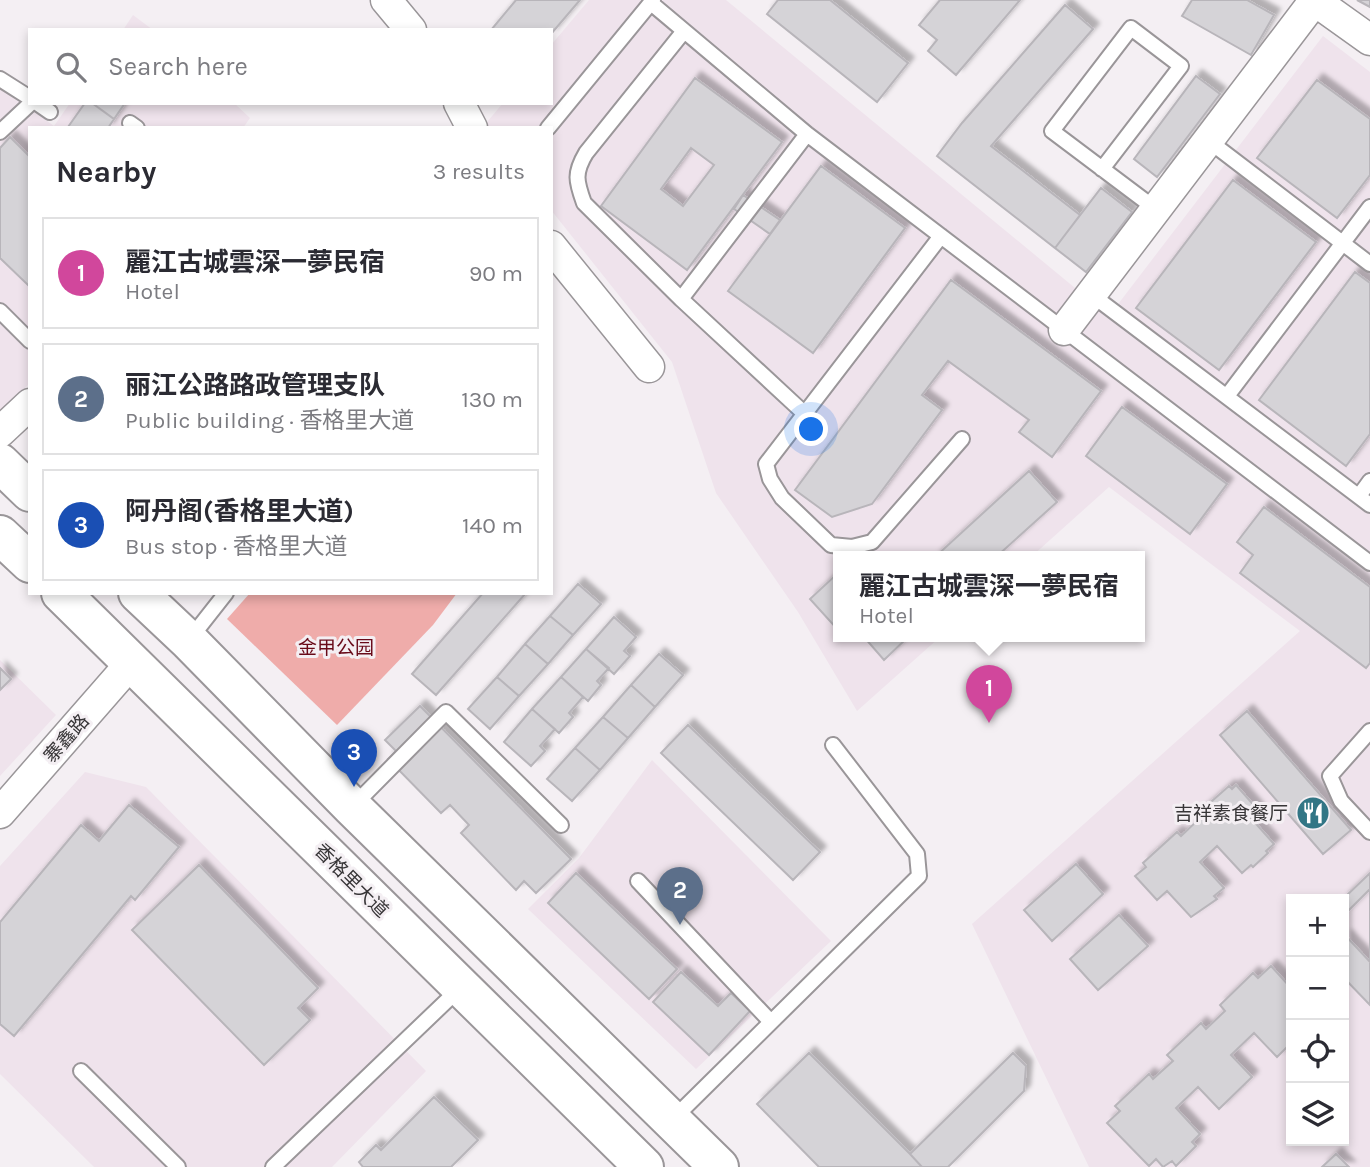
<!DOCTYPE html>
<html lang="en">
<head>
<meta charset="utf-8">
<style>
  :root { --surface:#fff; --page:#f7f7f7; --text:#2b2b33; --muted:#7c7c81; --line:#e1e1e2; --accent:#d93025 }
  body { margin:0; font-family:Karla,"Noto Sans SC",sans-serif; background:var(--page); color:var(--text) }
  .controls { position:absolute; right:21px; bottom:21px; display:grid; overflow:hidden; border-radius:0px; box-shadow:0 4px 10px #0003 }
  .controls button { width:63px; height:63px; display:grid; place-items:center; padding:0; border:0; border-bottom:2px solid var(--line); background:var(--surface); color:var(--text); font:35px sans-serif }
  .you { position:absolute; left:812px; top:430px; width:24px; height:24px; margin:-18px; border:5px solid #fff; border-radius:50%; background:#1a73e8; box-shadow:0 0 0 10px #1a73e833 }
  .badge { display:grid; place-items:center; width:46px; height:46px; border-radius:50%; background:var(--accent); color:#fff; font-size:23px; font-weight:700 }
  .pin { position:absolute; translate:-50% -58px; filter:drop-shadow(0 2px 4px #0008) }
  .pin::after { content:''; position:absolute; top:37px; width:24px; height:21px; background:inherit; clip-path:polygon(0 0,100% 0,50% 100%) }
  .popup { position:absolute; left:833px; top:551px; width:312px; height:91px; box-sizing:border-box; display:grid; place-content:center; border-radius:0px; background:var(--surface); filter:drop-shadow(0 2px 5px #0005); font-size:23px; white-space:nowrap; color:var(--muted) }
  .popup b { font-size:26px; color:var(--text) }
  .popup::after { content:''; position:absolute; left:50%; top:100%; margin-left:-14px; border:14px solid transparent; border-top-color:var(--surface) }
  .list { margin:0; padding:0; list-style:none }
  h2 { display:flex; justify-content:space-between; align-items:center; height:91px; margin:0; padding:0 28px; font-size:30px }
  h2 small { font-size:23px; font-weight:400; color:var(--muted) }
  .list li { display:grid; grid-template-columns:46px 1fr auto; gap:21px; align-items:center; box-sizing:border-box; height:112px; margin:0 14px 14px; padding:0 14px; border:2px solid var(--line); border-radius:0px }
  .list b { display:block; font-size:26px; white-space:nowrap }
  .list p { margin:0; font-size:23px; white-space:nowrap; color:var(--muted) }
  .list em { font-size:23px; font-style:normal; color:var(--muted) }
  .icon { flex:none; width:38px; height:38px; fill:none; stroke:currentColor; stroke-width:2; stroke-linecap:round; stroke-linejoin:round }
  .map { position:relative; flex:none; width:1370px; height:1167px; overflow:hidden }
  .search { position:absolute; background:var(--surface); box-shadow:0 4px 10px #0003; left:28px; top:28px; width:525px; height:77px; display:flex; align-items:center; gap:18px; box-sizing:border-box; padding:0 24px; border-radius:0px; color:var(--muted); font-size:26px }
  .panel { position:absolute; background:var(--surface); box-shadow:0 4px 10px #0003; left:28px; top:126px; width:525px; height:469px; border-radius:0px }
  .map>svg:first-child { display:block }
</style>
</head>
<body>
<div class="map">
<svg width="1370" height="1167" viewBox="0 0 1370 1167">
  <defs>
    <filter id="shadow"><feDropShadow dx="6" dy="-6" stdDeviation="2" flood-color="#0004"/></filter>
  </defs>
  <rect width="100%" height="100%" fill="#f4eff3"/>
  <path fill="#efe3ec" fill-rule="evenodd" d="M589,0H726L1109,316L1323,36L1370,72V1167H1089L972,924L1300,631L1109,487L1031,557H838V637H940L857,711L798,612L716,493L672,362L551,210V128H482L503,103H551V45ZM1291,899H1344V1141H1291Z
    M133,15L153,30H123Z
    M0,87L54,126L70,103H234L250,118L243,128H30V383L0,412Z
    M0,660L56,715L0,776Z
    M652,760L831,941L696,1069L528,909L579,858Z
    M85,772L146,787L426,1071L332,1167H94L0,1074V866Z"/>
  <path fill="#efacaa" d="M250,593H457L433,625L337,725L227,619Z"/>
  <path fill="#d5d3d7" stroke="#b8b5ba" stroke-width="2" fill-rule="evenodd" filter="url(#shadow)" d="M516,0H580L551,34V30H491Z
    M778,0H830L908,63L877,102L767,14Z
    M940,0H1020L956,75L928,51L937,40L919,25Z
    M1192,0H1247L1274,15L1251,55L1182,16Z
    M1357,0H1370V7Z
    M1065,5L1093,29L991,146L1080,215L1055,248L937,156L962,123Z
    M1196,76L1220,94L1157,177L1134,159Z
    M695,78L782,142L687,270L601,206ZM691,148L714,165L683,206L661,189Z
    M1317,80L1370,119V175L1337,218L1257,158Z
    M85,103H92L114,119L108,128L68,127Z
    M92,103H125L114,119Z
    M10,137L30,157V287L0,258V148Z
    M821,166L905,228L813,353L728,291Z
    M1233,180L1316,242L1219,370L1136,308Z
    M1101,188L1132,212L1086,272L1055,248Z
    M743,195L780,220L770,234L734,209Z
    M1355,272L1370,283V434L1346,466L1259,400Z
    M951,280L1101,391L1052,457L1019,432L1029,420L948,361L922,395L942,410L872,504L832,517L795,490Z
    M1122,407L1227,484L1190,534L1086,456Z
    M1029,471L1057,502L996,557H935Z
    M1264,507L1370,587V663L1366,668L1240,573L1253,555L1237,542Z
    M838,573V630L810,599Z
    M578,584L601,604L573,635L550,616Z
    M483,593H526L436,695L412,674Z
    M550,616L573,635L548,664L525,644Z
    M614,617L636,637L624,651L630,656L614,674L586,649Z
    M864,637H908L884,660Z
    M525,644L548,664L519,696L497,677Z
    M586,649L609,668L597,681L601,685L588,701L561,677Z
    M659,654L683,675L655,707L631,685Z
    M0,668L11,679L0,690Z
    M497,677L519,696L490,729L468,709Z
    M561,677L583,697L569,713L573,717L559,733L532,709Z
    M631,685L655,707L628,738L603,717Z
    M420,706L571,859L536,893L524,881L516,890L461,833L469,825L450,805L441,813L388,759L396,751L385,740Z
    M532,709L555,729L540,746L545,751L531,766L504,742Z
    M1247,711L1351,830L1323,854L1220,735Z
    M603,717L628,738L600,770L575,748Z
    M688,725L820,852L793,880L661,753Z
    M575,748L600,770L572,801L547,779Z
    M1236,785L1258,810L1250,817L1274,844L1266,851L1268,853L1253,867L1251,865L1242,873L1217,846L1200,862L1224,888L1214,896L1217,899L1191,917L1167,891L1157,900L1135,876L1146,867L1143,863L1177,832L1181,836L1198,820L1195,816L1229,786L1232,789Z
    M129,805L179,847L135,900L131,896L14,1036L0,1024V922L81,825L99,841Z
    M1076,864L1103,894L1052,941L1024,910Z
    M199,865L318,988L298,1008L310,1020L264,1065L132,930Z
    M576,873L677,969L649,999L548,903Z
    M1370,873V962L1344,934L1343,899Z
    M1370,889V1005L1344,978V915Z
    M1119,915L1148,946L1098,990L1070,959Z
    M1271,966L1291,988V1052L1287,1047L1277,1057L1254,1033L1231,1055L1252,1077L1219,1109L1198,1087L1176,1108L1200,1134L1192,1142L1196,1146L1176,1166L1172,1161L1163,1167L1156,1159L1149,1166L1107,1123L1120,1111L1115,1106L1149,1074L1153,1079L1173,1061L1167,1055L1201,1023L1206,1029L1225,1011L1220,1005L1253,973L1258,978Z
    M681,972L718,1006L731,993L750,1011L709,1055L653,1002Z
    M809,1053L910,1154L922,1167H819L757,1104Z
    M1013,1053L1026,1066L1024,1091L948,1167H922L910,1154Z
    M434,1097L478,1140L451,1167H363L359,1162L376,1145L381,1150Z
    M1336,1154L1349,1167H1322Z"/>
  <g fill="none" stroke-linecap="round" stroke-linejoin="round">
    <defs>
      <path id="lane" d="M651,3L807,134L1370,563
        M684,31L586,153C574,173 576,181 584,203L681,299L805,414
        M0,79L30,98
        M37,103L50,112
        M130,123L137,128
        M548,128L653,0
        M0,132L31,103
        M1209,141L1370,264
        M1102,169L1181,66L1131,28L1052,131L1157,210
        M941,236L766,464L770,479L782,498L831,545L852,547L872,542L962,439
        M1092,295L1370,505
        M681,299L807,134
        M0,311L30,341
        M1227,396L1370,207
        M1359,496L1370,481
        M189,640L226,593
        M1370,731L1330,776L1341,801L1370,832
        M353,806L446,712L561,825
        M638,881L771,1022
        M81,1071L178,1167
        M672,1120L919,876L917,854L833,745
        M273,1167L459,989"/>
      <path id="street" d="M386,0L411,30
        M1314,0L1370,40
        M459,103L472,128
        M551,246L649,367
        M1064,330L1315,0
        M0,432L30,404
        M0,813L131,663"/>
      <path id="secondary" d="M0,463L30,492
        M0,535L30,563
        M61,593L644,1167
        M138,593L189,641L352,807L719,1167"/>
    </defs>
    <use href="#lane" stroke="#9a9699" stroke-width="18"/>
    <use href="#street" stroke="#9a9699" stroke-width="33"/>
    <use href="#secondary" stroke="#9a9699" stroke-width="42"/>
    <use href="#lane" stroke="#fff" stroke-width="14"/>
    <use href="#street" stroke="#fff" stroke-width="30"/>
    <use href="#secondary" stroke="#fff" stroke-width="38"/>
  </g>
  <defs>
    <symbol id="restaurant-disc" viewBox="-11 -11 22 22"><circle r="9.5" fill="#327685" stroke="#f4eff3"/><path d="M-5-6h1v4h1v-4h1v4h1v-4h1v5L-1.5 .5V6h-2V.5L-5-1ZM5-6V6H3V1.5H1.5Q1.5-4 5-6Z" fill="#fff"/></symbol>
  </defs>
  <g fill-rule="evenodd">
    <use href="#restaurant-disc" x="1294" y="794" width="38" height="38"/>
  </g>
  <g text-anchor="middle" stroke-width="6" stroke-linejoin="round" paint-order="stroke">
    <g font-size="19" fill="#690a19" stroke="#f4eff3">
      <text x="336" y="654">金甲公园</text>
    </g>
    <g font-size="19" fill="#373537" stroke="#f4eff3">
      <text transform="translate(66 738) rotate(-49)" y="7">寨鑫路</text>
      <text transform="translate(352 880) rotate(45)" y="7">香格里大道</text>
    </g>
    <g font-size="19" fill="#373537" stroke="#f4eff3" text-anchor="end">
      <text x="1288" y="820">吉祥素食餐厅</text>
    </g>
  </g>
</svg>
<div class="controls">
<button>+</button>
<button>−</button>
<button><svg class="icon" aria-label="locate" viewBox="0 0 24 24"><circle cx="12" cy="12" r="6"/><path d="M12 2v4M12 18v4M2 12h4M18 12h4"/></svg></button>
<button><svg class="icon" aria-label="layers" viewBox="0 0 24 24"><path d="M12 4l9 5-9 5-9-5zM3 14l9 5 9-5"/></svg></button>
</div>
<div class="you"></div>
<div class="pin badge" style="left:989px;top:723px;background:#d1479c">1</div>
<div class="popup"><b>麗江古城雲深一夢民宿</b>Hotel</div>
<div class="pin badge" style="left:680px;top:925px;background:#5c6f8a">2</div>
<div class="pin badge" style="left:354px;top:787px;background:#1a4fb4">3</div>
<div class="search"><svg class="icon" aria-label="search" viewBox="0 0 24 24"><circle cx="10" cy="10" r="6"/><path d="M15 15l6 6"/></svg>Search here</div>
<section class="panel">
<h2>Nearby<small>3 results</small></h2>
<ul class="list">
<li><span class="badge" style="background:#d1479c">1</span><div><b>麗江古城雲深一夢民宿</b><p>Hotel</p></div><em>90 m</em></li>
<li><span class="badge" style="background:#5c6f8a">2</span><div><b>丽江公路路政管理支队</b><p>Public building · 香格里大道</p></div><em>130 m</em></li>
<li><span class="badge" style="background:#1a4fb4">3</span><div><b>阿丹阁(香格里大道)</b><p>Bus stop · 香格里大道</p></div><em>140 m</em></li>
</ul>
</section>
</div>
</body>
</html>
